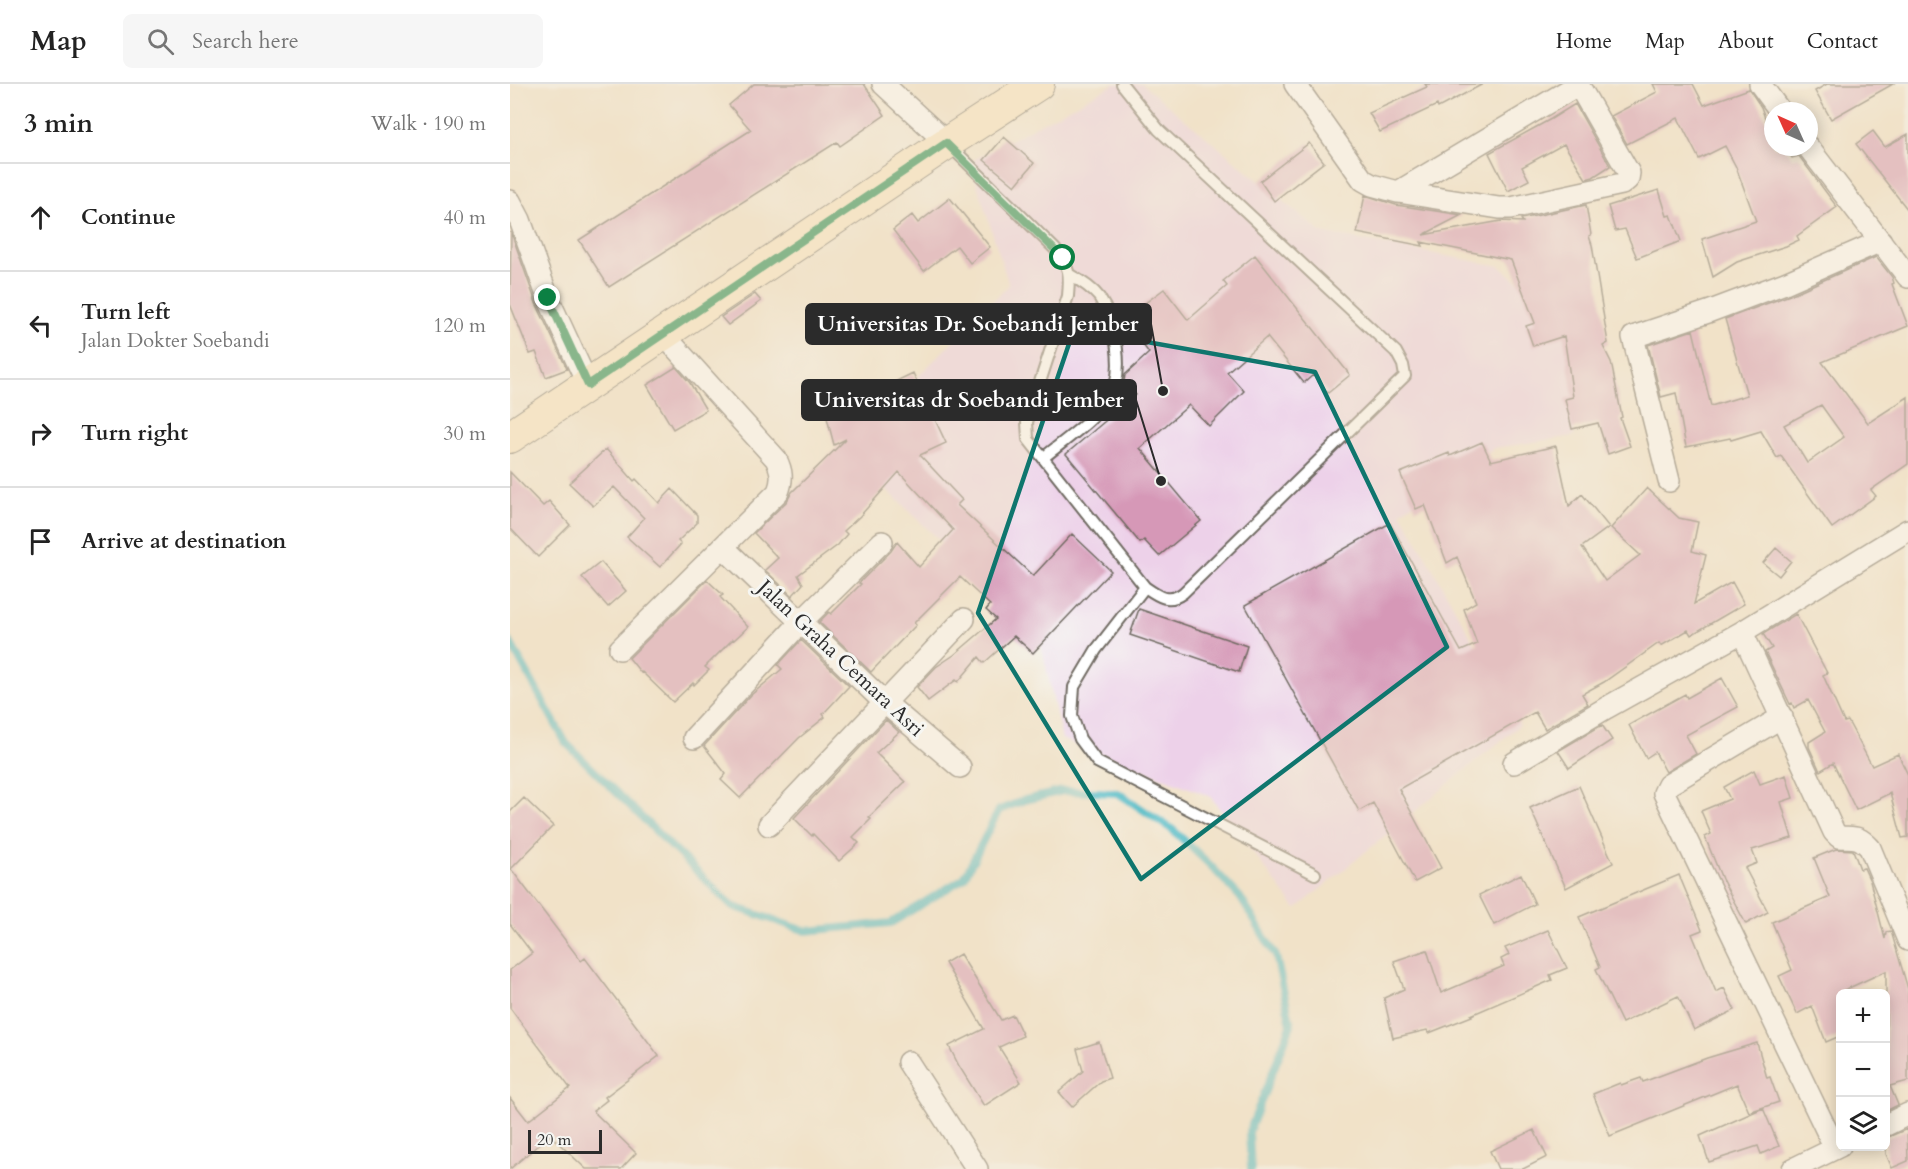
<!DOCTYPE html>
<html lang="en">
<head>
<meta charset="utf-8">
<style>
  :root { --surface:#fff; --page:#f6f6f6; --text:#222; --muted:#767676; --line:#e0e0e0 }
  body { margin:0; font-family:Cardo,serif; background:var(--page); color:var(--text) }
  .controls { position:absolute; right:18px; bottom:18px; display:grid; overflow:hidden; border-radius:9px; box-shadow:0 3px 15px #0003 }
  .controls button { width:54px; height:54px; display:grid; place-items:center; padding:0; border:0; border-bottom:2px solid var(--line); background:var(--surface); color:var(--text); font:30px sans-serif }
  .compass { position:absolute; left:1254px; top:18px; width:54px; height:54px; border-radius:50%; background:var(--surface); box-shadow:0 3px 15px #0003; rotate:315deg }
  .scale { position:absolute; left:18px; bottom:15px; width:74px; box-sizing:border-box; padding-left:6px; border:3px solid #2b2b2b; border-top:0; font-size:16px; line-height:21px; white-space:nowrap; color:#2b2b2b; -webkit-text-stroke:4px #f6f6f2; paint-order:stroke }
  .stop { position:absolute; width:18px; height:18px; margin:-14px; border:4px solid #0b8043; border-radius:50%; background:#fff }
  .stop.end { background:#0b8043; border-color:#fff; box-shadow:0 2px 6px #0008 }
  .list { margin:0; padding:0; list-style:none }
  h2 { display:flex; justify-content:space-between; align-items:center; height:78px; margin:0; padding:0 24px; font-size:26px }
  h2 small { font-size:20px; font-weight:400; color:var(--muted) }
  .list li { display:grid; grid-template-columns:39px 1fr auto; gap:18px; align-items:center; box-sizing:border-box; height:108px; padding:0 24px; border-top:2px solid var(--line) }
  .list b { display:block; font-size:22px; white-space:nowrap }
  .list p { margin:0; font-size:20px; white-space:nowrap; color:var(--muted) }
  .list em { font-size:20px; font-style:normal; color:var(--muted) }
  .icon { flex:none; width:33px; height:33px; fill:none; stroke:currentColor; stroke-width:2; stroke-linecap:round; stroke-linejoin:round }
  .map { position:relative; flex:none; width:1398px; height:1085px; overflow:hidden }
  header { display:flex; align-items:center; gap:36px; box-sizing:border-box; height:84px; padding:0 30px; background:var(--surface); border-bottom:2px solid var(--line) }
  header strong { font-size:28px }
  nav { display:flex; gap:33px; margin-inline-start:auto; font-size:21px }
  .search { width:420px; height:54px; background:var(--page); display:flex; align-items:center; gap:15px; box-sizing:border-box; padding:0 21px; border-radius:9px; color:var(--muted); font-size:22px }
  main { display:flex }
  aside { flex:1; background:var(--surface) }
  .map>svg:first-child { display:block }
</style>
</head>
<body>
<header>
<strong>Map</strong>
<div class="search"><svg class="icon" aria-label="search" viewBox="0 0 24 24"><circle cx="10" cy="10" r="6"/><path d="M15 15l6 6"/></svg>Search here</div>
<nav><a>Home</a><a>Map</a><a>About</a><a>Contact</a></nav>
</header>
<main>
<aside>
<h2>3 min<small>Walk · 190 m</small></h2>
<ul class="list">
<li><svg class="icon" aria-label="ahead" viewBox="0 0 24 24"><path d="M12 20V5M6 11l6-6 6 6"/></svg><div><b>Continue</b></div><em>40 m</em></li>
<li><svg class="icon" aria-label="left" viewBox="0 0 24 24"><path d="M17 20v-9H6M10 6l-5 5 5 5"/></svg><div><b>Turn left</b><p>Jalan Dokter Soebandi</p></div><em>120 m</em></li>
<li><svg class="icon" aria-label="right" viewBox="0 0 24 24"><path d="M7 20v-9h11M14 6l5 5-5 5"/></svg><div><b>Turn right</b></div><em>30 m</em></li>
<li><svg class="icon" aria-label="arrive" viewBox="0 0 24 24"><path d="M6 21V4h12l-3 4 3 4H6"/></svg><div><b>Arrive at destination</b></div></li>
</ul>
</aside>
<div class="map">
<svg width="1398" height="1085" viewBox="0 0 1398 1085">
  <rect width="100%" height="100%" fill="#f6f6f2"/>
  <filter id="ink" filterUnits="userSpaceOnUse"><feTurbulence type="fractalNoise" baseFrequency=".0167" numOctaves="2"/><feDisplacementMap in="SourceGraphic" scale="12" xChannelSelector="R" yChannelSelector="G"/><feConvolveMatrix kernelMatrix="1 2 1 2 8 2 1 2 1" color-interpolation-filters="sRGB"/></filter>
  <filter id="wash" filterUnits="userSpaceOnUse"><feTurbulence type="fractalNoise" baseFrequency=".008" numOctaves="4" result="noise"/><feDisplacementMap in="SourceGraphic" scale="24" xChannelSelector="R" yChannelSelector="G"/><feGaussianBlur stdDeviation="1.35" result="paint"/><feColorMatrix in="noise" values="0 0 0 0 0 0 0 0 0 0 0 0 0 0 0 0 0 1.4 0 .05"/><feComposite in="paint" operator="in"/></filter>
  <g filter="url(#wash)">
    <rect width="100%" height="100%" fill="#f1e2c8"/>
    <path fill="#edd1e9" d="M604,0H632L812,149L990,182L1064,245V352L984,364L891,428L1010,641L786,825L700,712L552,655L529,551L335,366L499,201L460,78Z"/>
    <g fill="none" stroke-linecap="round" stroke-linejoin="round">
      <path stroke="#49b8c3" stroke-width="8" d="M0,558L56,659L222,822L296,847L381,839L454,794L489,726L515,716L553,707L608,709L663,746L700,781L730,813L766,872L781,941L739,1048L741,1085"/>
    </g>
    <g id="blocks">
      <path fill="#d698b7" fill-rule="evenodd" d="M244,0H354L375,31L330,62L327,58L99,203L69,156L241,46L219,21Z
        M915,0H973L928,24L927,21L870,48L859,29L917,3Z
        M1143,0H1183L1194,21L1239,5L1251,23L1255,34L1263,46V63H1275L1282,74L1289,72L1327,123L1287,152L1289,156L1276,162L1227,178L1203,193L1192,155L1246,137L1226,83L1215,62L1189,75L1168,34L1117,60L1101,32L1147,8Z
        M1317,0H1383L1321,35L1305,7Z
        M1065,20L1100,82L1083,93L1076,95L1054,60L1012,83L1019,96L998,107L979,69L1041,35Z
        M1363,47L1375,63L1398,50V126L1346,60Z
        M494,53L524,79L505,102L474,76Z
        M799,59L814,78L764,117L750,97Z
        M1149,106L1157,132L1161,131L1171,157L1127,174L1115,145L1105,147L1098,122Z
        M855,111L886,121L952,131L913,151L991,137L1013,138L1011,135L1076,121L1081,151L1079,152L1082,161L1098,259L1093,262L1101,278L1112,333L1110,334L1120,362L1098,370L1088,339L1062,345L1055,315L1063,313L1054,252L1023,262L1016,242L1025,239L1001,176L911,158L913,162L847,149Z
        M440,114L480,163L460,179L447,162L414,187L383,146L402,131L408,139Z
        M1,148L26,219L57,285L36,293L26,268L20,270L0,220Z
        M745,171L840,291L818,309L803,291L794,299L757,253L717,288L734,307L699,342L679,321L630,364L691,437L649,472L634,456L630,459L556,370L626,311L614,297L615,291L639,269L614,235L654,205L678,236L717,202L713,197Z
        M1366,173L1382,193L1384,199L1382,200L1398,242L1312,278L1358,339L1398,313V380L1361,406L1366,412L1322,444L1271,372L1267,374L1251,347L1221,356L1220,354L1176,363L1166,309L1151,313L1138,261L1183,246L1201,322L1237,311L1215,235L1280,211ZM1311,321L1334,353L1297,379L1274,341Z
        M245,210L251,217L218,241L211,233Z
        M166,283L180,299L196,326L163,345L137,301Z
        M403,289L436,359L410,371L452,416L447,421L523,492L562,450L601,487L523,569L504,552L474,579L469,573L448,598L446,596L418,617L407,603L426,583L444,571L486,535L476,526L480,521L450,493L404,539L406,541L361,588L309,538L319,528L321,530L351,500L349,499L381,467L387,458L409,483L443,446L389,388L350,432L334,447L337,450L328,461L288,491L293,500L282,512L255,486L268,474L244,449L277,417L282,408L336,355L324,361L315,326L339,320Z
        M972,358L981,377L1046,362L1059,422L1072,410L1099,443L1072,463L1095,497L1130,471L1101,444L1137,404L1169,434L1188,438L1182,467L1196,471L1184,520L1222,498L1234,520L1181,551L1178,546L1151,562L1149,559L1094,598L1072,610L1078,620L1035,645L1025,628L889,705L931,784L905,798L863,719L849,727L735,521L880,439L951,567L967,560L954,525L966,518L947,473L937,479L915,421L906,425L890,389L939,369L940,372Z
        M96,365L124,397L126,395L149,419L162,405L187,431V439L168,457L171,460L150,483L117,453L134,434L104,403L83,422L59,399Z
        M0,388L33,422L39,417L60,441L28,473L0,444Z
        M1266,464L1281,477L1269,492L1253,479Z
        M91,478L116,507L98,523L72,493Z
        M197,496L213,511L210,513L238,543L224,556L223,555L195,583L199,586L184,601L183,599L163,618L132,588L131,589L119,574Z
        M629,525L737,562L729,588L620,551Z
        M1286,530L1317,589L1313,591L1334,638L1338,637L1362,682L1388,670L1398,691V753L1392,754L1380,709L1346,726L1323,679L1310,687L1309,685L1299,663V658L1315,648L1298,616L1284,624L1282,619L1280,620L1255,568L1262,564L1253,550Z
        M291,556L339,602L313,630L315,633L289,654L230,714L211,696L216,690L194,662L241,611L272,585L268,581Z
        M1212,594L1228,623L1176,651L1186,670L1156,688L1145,668L1136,674L1119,641L1175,610L1177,614Z
        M376,636L389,648L366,669L395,698L359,733L361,735L343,753L349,759L329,777L303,750L302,752L284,734Z
        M1092,641L1102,656L1059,684L1048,667Z
        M1244,686L1250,700L1276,691L1283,714L1271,718L1282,754L1242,766L1247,779L1235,784L1258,828L1236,840L1212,795L1195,753L1201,750L1191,727L1220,715L1214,703Z
        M1069,702L1103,779L1056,804L1020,724Z
        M14,714L43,742L1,785L71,877L75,874L149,972L95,1013L97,1016L83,1027L126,1069L111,1085H76L40,1051L0,1085V1014L18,1037L60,1004L0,924V886L22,869L0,840V728Z
        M1326,765L1343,766L1350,785L1354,784L1360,797L1375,855L1376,848L1381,847L1398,905V997L1380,1002L1388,1021L1376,1027V887L1330,908V952L1316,958L1302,922L1287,930L1269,892L1282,886L1262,838L1320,813L1304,774Z
        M1011,790L1025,820L984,841L969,811Z
        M1169,791L1192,846L1182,850L1206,908L1214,904L1225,926L1184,946L1168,912L1112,939L1086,885L1090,883L1069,833Z
        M1038,846L1057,884L1040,891L1042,896L961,931L962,932L919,949L917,946L883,954L874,914L894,905L884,877L917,866L931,909L994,882L991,875L999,871L995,864Z
        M450,870L491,936L503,931L513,952L489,963L511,998L474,1022L449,982L439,962L474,945L435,879Z
        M589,958L600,994L591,997L562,1023L549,1008L573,987L567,965Z
        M1247,959L1257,994L1260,993L1269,1018L1239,1028L1227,1000L1100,1052L1083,1010L1110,999L1111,1001L1131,994L1133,998L1197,974Z
        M1253,1024L1269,1062L1251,1070L1248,1062L1199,1078L1190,1052Z
        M1397,1045L1398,1077L1382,1084L1376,1070V1054Z
        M1024,1046L1037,1073L1013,1085H988L980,1067Z"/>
    </g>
  </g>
  <g filter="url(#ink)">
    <use href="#blocks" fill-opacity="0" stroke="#706b62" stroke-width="1.5"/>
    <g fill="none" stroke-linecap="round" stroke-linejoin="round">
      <defs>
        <path id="lane" d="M439,61L545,165C560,183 560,190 558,212L517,338L518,355L635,503C648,512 658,520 673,509L895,292L893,281L886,268L649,46L612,0
          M533,374C551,359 588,333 599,315C616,289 606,238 589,213C581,203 571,197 560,191
          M635,503L586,566L564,603L562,632L570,655L587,678L805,790"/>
        <path id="street" d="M373,0L437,59
          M785,0L853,96L862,101L888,108L989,124H1001L1112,100L1118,95L1119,89L1072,7L1064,3L888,108
          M1250,0L1270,27
          M1298,63L1398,193
          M0,117L10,136L38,214L78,301
          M1159,397L1123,253L1198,228L1275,199L1371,157
          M213,463L375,619L450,683
          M1232,548L1324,748L1329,753C1345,754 1348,751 1360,764L1398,856
          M110,565L268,408C273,395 272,387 266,375L153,250
          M1272,633L1158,701L1154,709L1325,1064
          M184,654L290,539L372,458
          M1004,679L1096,624L1232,548L1398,446
          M259,741L454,535
          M398,978L467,1085
          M1376,1041L1398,1030
          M1283,1085L1330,1062"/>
        <path id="secondary" d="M0,353L437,59L528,0"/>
      </defs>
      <use href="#lane" stroke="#706b62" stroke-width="14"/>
      <use href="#street" stroke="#706b62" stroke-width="24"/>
      <use href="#secondary" stroke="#706b62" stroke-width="34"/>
      <use href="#lane" stroke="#fff" stroke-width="10"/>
      <use href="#street" stroke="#fff" stroke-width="21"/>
      <use href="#secondary" stroke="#fae7c3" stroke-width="32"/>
    </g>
  </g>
  <g fill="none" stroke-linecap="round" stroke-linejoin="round" filter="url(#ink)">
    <path stroke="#0b8043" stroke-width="8" d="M38,214L78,301L436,59L553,174"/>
  </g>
  <path d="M0 0H1398V1085H0ZM564,245L805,288L937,563L631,795L468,529Z" fill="#f1e2c8" fill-opacity=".55" fill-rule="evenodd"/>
  <path fill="none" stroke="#0f766e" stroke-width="4.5" stroke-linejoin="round" d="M564,245L805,288L937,563L631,795L468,529Z"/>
  <g text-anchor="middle" stroke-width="6" stroke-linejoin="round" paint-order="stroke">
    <g font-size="21" fill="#2b2b2b" stroke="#f6f6f2">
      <text transform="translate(331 574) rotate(43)" y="7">Jalan Graha Cemara Asri</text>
    </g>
  </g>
  <path fill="none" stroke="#2b2b2b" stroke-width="2" d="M653 307L641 240M651 397L626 316"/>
  <g fill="#2b2b2b" stroke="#f6f6f2" stroke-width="2">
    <circle cx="653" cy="307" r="6"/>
    <circle cx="651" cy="397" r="6"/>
  </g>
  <g fill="#2b2b2b" stroke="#2b2b2b" stroke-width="2">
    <rect x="296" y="220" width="345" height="40" rx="6"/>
    <rect x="292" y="296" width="334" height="40" rx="6"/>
  </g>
  <g font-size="22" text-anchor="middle" font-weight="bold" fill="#fff">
    <text x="468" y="247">Universitas Dr. Soebandi Jember</text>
    <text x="459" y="323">Universitas dr Soebandi Jember</text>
  </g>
</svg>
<div class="controls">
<button>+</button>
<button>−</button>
<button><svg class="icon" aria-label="layers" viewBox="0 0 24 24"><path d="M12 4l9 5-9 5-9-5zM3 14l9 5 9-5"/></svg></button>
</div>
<svg class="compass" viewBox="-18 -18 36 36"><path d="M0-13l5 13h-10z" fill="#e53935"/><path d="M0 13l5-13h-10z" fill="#767676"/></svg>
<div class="scale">20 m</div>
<div class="stop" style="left:553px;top:174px"></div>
<div class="stop end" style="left:38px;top:214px"></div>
</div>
</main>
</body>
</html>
